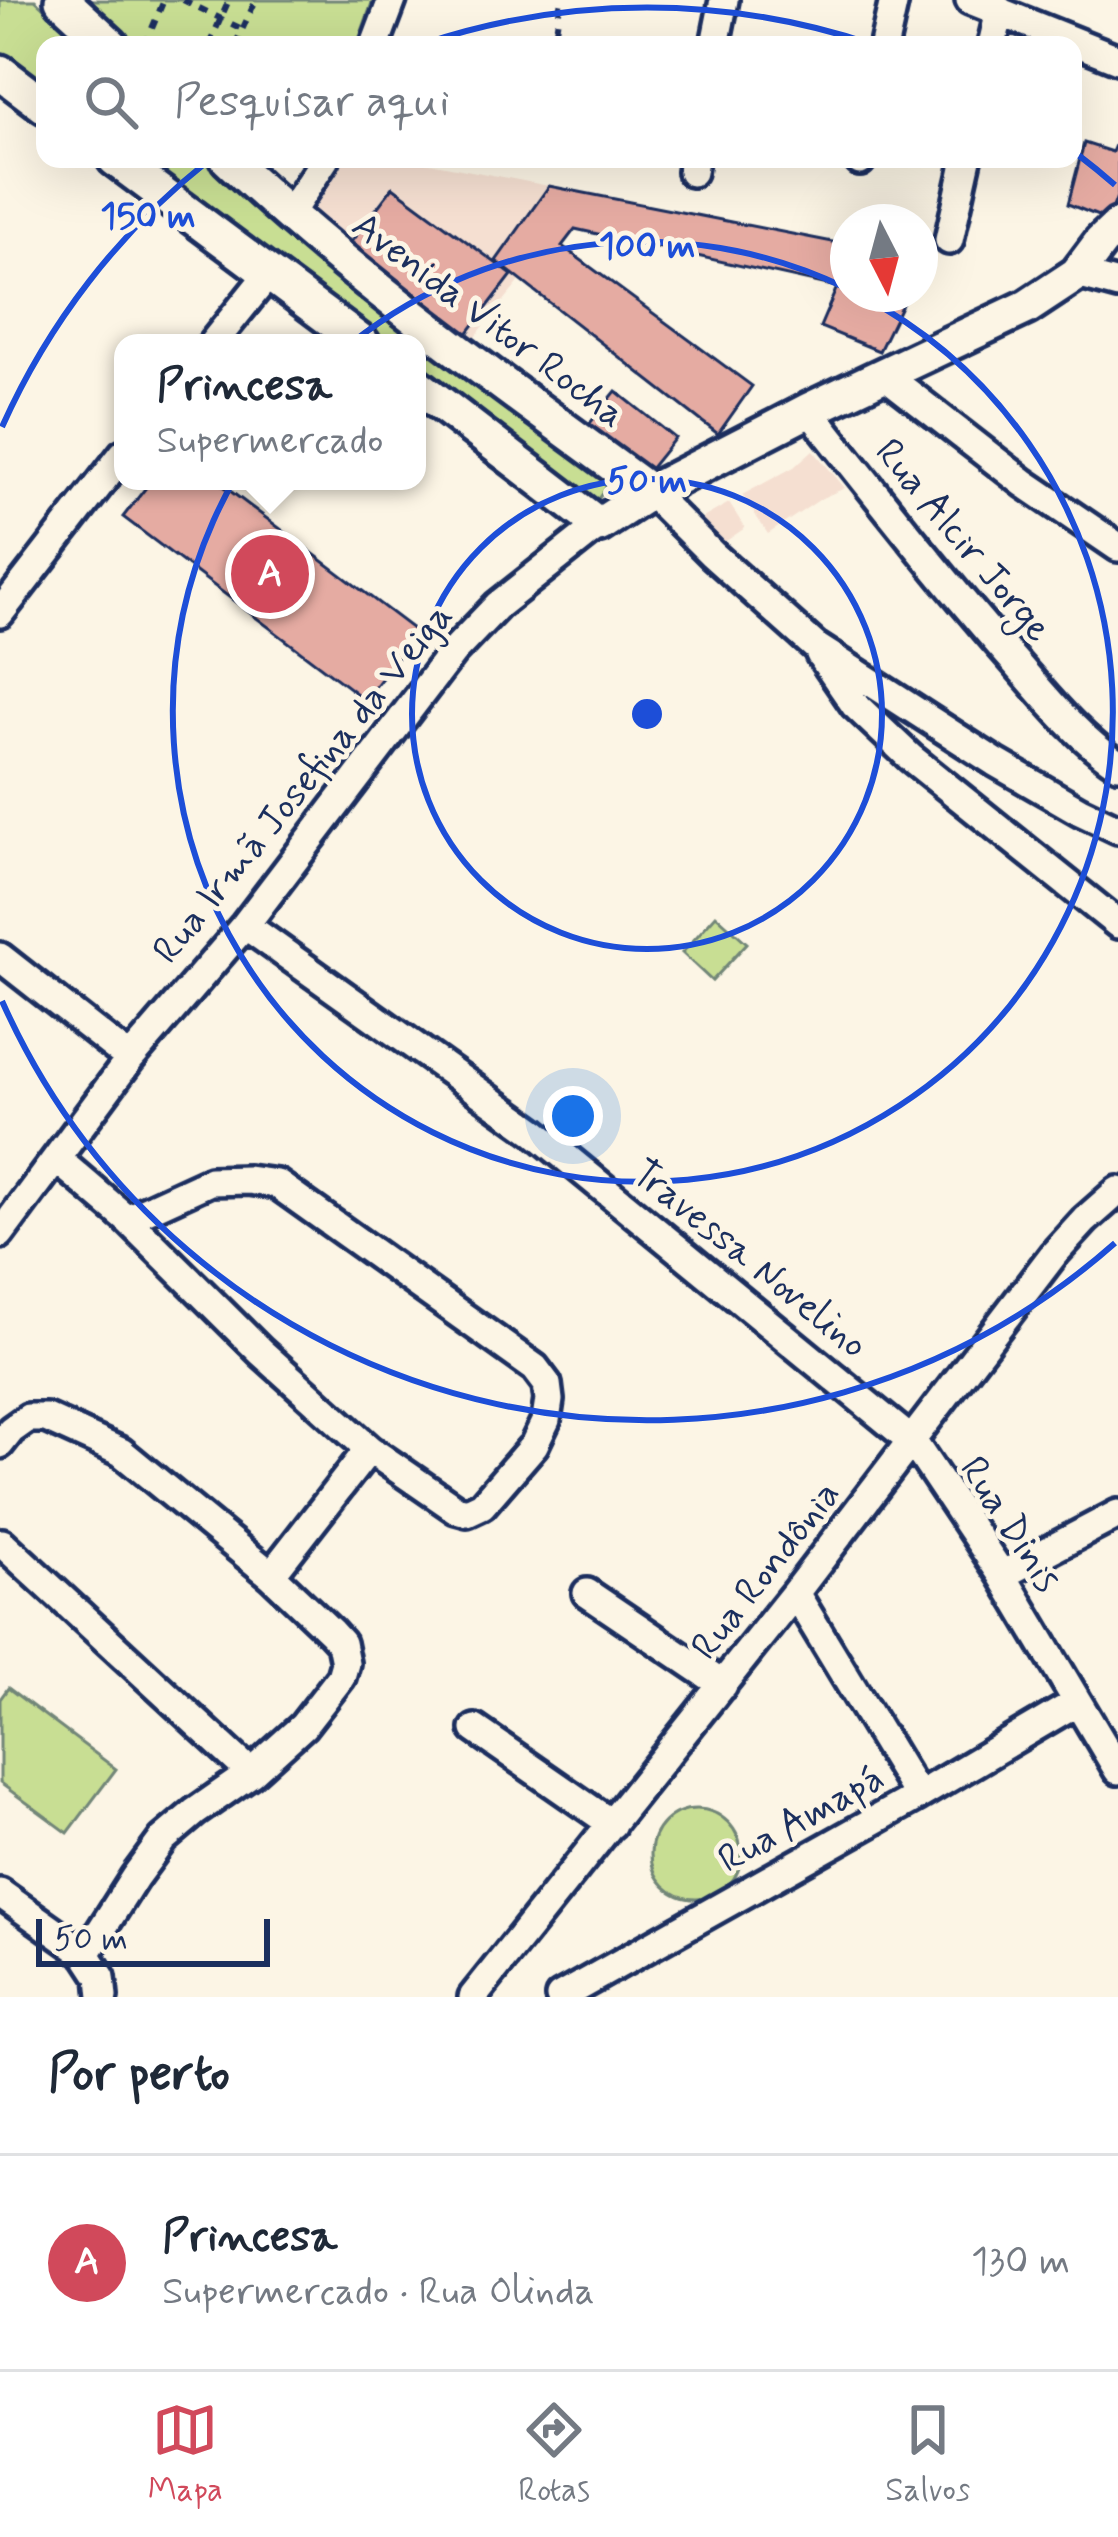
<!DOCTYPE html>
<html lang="pt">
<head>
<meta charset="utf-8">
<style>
  :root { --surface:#fff; --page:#f6f6f7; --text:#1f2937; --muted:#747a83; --line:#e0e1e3; --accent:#d1495b }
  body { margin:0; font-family:Mynerve,sans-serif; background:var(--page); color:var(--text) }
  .compass { position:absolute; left:830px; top:204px; width:108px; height:108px; border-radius:50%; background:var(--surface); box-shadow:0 12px 48px #0002; rotate:174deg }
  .scale { position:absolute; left:36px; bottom:30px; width:234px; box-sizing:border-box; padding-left:12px; border:6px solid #1b2f5e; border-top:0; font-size:33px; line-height:42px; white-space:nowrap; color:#1b2f5e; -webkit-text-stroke:9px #fcf5e5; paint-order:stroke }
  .you { position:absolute; left:573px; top:1116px; width:42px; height:42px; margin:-30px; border:9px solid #fff; border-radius:50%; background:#1a73e8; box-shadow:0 0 0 18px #1a73e833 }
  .badge { display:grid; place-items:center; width:78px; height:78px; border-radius:50%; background:var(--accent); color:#fff; font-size:39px; font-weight:700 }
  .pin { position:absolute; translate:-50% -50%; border:6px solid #fff; box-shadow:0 3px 12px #0006 }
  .popup { position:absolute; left:114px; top:334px; width:312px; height:156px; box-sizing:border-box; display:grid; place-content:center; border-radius:24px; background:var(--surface); filter:drop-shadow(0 3px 9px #0005); font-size:39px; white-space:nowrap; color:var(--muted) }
  .popup b { font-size:45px; color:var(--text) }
  .popup::after { content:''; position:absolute; left:50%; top:100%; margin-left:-24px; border:24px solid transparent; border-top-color:var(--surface) }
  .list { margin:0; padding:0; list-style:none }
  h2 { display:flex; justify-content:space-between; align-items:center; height:156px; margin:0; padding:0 48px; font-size:51px }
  h2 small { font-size:39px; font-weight:400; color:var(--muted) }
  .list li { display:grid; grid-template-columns:78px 1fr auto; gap:36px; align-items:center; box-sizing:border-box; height:216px; padding:0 48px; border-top:3px solid var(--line) }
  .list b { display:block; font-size:45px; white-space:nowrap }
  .list p { margin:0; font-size:39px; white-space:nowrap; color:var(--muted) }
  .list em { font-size:39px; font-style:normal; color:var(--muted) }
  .icon { flex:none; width:66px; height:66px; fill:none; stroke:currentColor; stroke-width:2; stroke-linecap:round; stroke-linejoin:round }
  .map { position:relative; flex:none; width:1118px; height:1997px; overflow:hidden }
  .search { position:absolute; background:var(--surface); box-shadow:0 12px 48px #0002; left:36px; right:36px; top:36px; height:132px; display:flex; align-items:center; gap:30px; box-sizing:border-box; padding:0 42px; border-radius:24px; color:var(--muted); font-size:45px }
  .sheet { height:372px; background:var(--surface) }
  nav { display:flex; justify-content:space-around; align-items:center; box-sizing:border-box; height:168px; border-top:3px solid var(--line); background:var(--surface); font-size:33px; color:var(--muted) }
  nav a { display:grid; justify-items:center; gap:6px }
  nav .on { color:var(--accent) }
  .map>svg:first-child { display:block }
</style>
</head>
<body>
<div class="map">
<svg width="1118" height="1997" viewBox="0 0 1118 1997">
  <rect width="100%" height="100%" fill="#fcf5e5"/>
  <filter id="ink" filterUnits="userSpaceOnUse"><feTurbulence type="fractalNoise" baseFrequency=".00833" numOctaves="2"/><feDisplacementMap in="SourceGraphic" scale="24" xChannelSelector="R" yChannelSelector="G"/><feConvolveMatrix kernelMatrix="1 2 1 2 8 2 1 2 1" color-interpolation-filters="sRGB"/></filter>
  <g filter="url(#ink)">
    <path fill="#f5dfd1" d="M342,159H409L549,186L496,260L520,281L467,347L307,222Z
      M813,450L845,488L822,498L768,534L742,495L794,467Z
      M729,503L745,528L716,548L694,523Z"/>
    <path fill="#c8de93" stroke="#728678" stroke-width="3" d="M0,0H35L84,45H45V89L0,55Z
      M73,0H373L357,45H120Z
      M136,159H205L287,235L361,295L605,481L606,488L598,499L586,504L417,375V343H376Z
      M716,915L747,943L712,981L682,953Z
      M8,1688L116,1769L68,1833L0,1783V1699Z
      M651 1854a45 45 0 1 1 90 0a45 45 0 1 1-90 0Z"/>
    <path fill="#e5aba2" stroke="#1b2f5e" stroke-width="3" d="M1118,138V194L1108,220L1068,204L1084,143L1112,152Z
      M549,186L848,245V294H907L879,351L820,327L837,287L575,229L562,246L752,386L718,434L496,261Z
      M393,187L512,275L466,335L347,247Z
      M616,391L675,438L646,474L586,428Z
      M151,481H217L417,632L365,700L123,517Z"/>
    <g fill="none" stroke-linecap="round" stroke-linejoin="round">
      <defs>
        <path id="minor" d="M970,0L1118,59
          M375,45L392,0
          M715,45L724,0
          M884,45L894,0
          M992,45L1000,11
          M860,161V159
          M692,172L694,159
          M288,216L325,159
          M949,240L967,159
          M1077,274L1118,285
          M213,343L270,272
          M885,375L1024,483L1118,547
          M809,410C874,492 938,574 1007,653C1041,691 1075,736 1118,764
          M650,492L712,554L815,646L995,762L1080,811L1118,829
          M0,613L123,454
          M820,654L855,705L911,758L1118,924
          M245,925L535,1132L913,1442L1002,1575L1118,1770
          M0,957L130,1059
          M58,1160L127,1219L261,1352L369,1449L456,1509L467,1512L482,1505L534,1445L546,1420L549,1400L547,1384L535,1368L277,1184L248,1180L210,1181L127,1219
          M0,1234L130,1059L245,925L452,653L498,605L599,525
          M0,1444L11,1430L28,1418H46L121,1452L271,1575L331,1632L341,1643L345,1663L341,1677L303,1726L251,1773L195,1812L163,1839L135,1877L86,1954L101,1977L103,1997
          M0,1545L2,1543L251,1773
          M271,1575L369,1449
          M1002,1575L1118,1514
          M587,1593L723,1685
          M795,1593L918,1796
          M475,1729L612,1824
          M0,1893L86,1954
          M473,1997L795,1593L1053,1255L1085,1220L1118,1191
          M560,1997L918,1796L1077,1702"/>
        <path id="tertiary" d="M62,0L111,45
          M0,72L45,106
          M115,159L362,343
          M228,159C358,283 506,386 650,492
          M417,385L599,525L650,492L809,410L1027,307L1077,274L1101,242L1118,226"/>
      </defs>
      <use href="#minor" stroke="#1b2f5e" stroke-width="36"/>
      <use href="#tertiary" stroke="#1b2f5e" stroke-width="42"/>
      <path stroke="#1b2f5e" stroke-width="6" stroke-dasharray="9 9" stroke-linecap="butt" d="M183,0L242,29
        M556,30L561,0
        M145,45L164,0
        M209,45L229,0
        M235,45L256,0"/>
      <use href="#minor" stroke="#fcf5e5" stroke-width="27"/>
      <use href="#tertiary" stroke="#fcf5e5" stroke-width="33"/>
    </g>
  </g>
  <g fill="none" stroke="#1d4ed8" stroke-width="6">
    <circle cx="647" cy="714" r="235"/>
    <path d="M860 295A470 470 0 1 1 846 288"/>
    <path d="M1115 1243A706 706 0 0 1 2 1001M2 427A706 706 0 0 1 208 161M423 44A706 706 0 0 1 871 44M1077 154A706 706 0 0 1 1115 185"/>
  </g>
  <g text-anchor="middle" stroke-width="10" stroke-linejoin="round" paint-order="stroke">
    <g font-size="39" fill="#1b2f5e" stroke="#fcf5e5">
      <text transform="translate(490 318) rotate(37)" y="14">Avenida Vitor Rocha</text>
      <text transform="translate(965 539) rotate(50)" y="14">Rua Alcir Jorge</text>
      <text transform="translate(301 782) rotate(-51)" y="14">Rua Irmã Josefina da Veiga</text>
      <text transform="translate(751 1257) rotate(39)" y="14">Travessa Novelino</text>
      <text transform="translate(1012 1523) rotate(57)" y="14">Rua Dinis</text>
      <text transform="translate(764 1569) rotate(-52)" y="14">Rua Rondônia</text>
      <text transform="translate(800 1817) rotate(-29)" y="14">Rua Amapá</text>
    </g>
  </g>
  <circle cx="647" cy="714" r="18" fill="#1d4ed8" stroke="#fcf5e5" stroke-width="6"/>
  <g font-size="36" text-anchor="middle" font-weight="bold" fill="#1d4ed8" stroke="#fcf5e5" stroke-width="10" stroke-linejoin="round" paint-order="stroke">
    <text x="148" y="227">150 m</text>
    <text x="647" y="257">100 m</text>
    <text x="647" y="492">50 m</text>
  </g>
</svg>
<svg class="compass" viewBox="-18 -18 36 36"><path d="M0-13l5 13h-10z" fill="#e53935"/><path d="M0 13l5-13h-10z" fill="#747a83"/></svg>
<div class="scale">50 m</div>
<div class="you"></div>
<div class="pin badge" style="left:270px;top:574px">A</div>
<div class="popup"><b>Princesa</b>Supermercado</div>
<div class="search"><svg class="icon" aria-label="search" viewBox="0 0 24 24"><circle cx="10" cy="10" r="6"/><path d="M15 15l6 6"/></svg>Pesquisar aqui</div>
</div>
<section class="sheet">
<h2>Por perto<small></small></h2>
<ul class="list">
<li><span class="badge">A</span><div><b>Princesa</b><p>Supermercado · Rua Olinda</p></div><em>130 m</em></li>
</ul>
</section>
<nav>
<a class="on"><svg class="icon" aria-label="map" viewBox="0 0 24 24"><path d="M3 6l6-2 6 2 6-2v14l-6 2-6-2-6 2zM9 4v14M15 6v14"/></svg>Mapa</a>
<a><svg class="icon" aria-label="directions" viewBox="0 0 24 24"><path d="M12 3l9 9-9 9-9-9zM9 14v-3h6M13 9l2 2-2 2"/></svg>Rotas</a>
<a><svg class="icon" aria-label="saved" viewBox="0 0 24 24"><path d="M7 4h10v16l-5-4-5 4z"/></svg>Salvos</a>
</nav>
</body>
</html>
